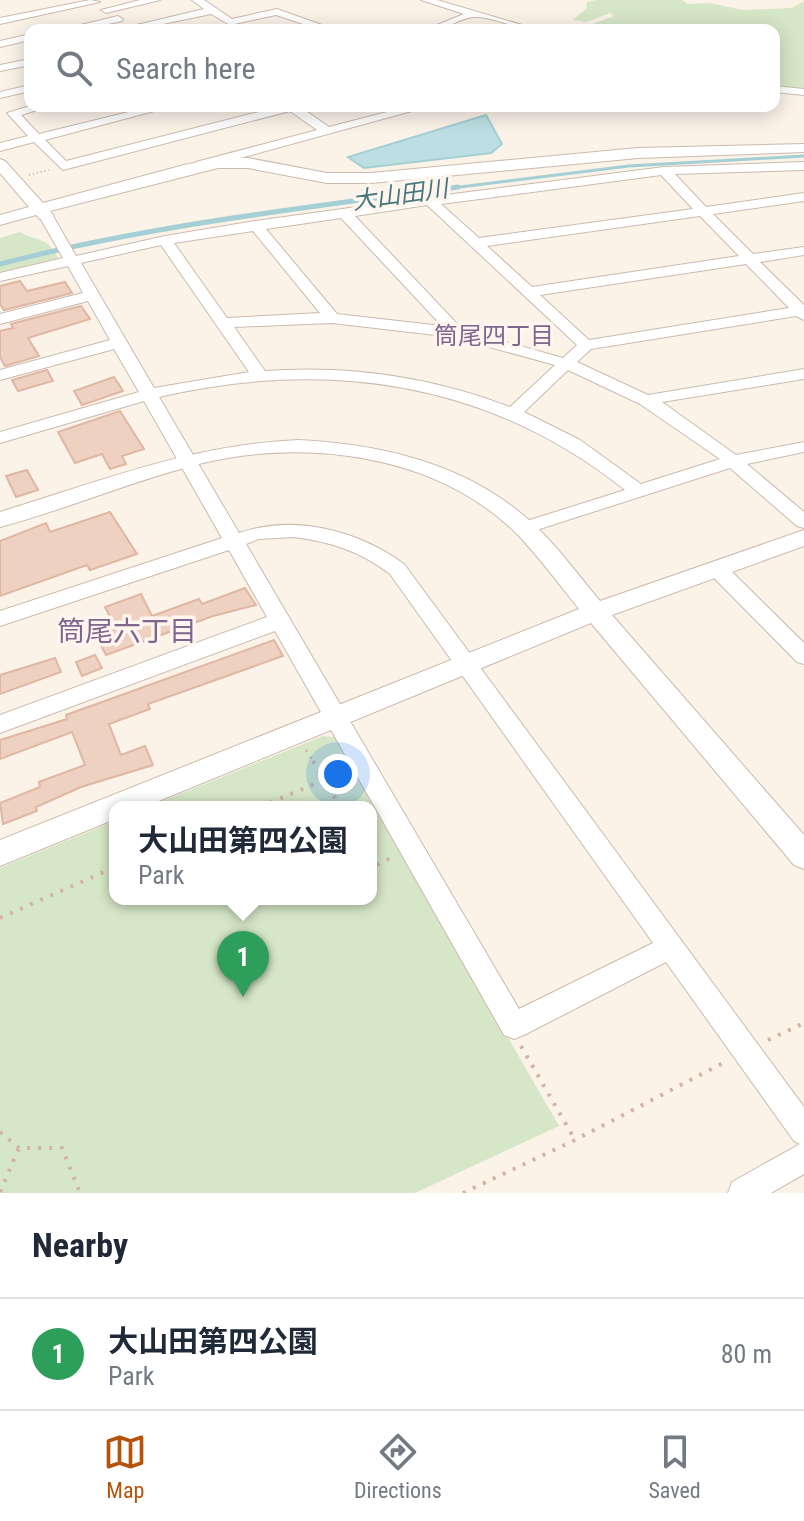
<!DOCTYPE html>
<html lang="en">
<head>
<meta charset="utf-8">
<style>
  :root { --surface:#fff; --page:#f2f2f3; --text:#1f2937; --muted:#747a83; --line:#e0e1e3; --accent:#b45309 }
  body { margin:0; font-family:"Roboto Condensed","Noto Sans JP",sans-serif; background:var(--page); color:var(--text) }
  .you { position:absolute; left:338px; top:774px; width:28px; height:28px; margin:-20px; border:6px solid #fff; border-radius:50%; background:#1a73e8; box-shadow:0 0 0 12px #1a73e833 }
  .badge { display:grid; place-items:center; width:52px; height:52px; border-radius:50%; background:var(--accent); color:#fff; font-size:26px; font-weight:700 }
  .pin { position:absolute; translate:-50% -66px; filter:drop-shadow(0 2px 4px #0008) }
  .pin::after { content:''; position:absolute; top:42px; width:28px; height:24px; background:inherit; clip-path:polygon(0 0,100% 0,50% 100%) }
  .popup { position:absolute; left:109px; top:801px; width:268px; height:104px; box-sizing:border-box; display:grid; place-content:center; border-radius:16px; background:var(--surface); filter:drop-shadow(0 2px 6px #0005); font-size:26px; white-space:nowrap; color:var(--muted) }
  .popup b { font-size:30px; color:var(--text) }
  .popup::after { content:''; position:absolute; left:50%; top:100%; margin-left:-16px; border:16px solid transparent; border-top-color:var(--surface) }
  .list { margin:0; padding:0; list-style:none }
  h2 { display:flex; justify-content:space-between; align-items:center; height:104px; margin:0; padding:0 32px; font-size:34px }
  h2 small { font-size:26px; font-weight:400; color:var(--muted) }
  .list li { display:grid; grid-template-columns:52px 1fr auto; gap:24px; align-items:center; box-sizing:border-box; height:112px; padding:0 32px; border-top:2px solid var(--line) }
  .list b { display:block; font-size:30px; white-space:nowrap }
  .list p { margin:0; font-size:26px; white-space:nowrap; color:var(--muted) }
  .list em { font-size:26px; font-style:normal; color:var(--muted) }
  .icon { flex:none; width:44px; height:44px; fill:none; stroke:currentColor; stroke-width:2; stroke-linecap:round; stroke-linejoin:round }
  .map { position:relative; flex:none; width:804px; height:1193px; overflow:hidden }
  .search { position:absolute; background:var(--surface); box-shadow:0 4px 20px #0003; left:24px; right:24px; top:24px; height:88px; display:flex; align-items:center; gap:20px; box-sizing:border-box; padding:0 28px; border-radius:16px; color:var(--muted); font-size:30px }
  .sheet { height:216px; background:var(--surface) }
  nav { display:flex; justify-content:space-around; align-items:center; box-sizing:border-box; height:112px; border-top:2px solid var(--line); background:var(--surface); font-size:22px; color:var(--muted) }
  nav a { display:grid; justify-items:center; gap:4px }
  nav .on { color:var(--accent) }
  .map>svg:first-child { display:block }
</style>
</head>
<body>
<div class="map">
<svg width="804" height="1193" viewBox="0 0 804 1193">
  <rect width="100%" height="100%" fill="#fbf2e8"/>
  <path fill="#d6e7c7" d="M597,0H682L688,4L709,3L743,10L792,8L804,1V88H774V30H577L614,16L610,13L586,22L573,20L586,9L587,2Z
    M20,232C40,243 47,236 58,258L0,274V238Z
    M323,736L335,737L559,1126L415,1193H0V868L115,821V899H371V807H148Z"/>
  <path fill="#bddfe3" stroke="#a4cfd4" stroke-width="2" d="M486,115L502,144L491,153L364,168L348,157Z"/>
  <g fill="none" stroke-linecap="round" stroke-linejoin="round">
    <path stroke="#a4cfd4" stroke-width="3" d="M444,189L629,166L804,156"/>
    <path stroke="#a4cfd4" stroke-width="5" d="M0,264C150,225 305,208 458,187"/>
  </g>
  <path fill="#eed1c1" stroke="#dfb7a3" stroke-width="2" d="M20,281L27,291L65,282L72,293L4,310L0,304V286Z
    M81,306L90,319L28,338L39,356L5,366L0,357V331L13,328L11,324Z
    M47,370L53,381L18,391L12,380Z
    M114,377L123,391L82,405L74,391Z
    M120,411L144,449L122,456L126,464L110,469L102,454L75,463L58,432Z
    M27,470L38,490L16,497L6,476Z
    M110,512L137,554L90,570L87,565L0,596V541L46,523L50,532Z
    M245,588L256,605L213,616L106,655L96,636L116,629L105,607L141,594L152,616L199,599L202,604Z
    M274,640L283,656L148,704L150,709L109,724L121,755L145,746L153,765L81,787L36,807L37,811L3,824L0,803L40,787L39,782L85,765L72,732L0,759V740L67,719L66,715Z
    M95,655L102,668L82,676L76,662Z
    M55,658L61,672L0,694V675Z"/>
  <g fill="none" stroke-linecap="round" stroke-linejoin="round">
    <defs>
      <path id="minor" d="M90,0L100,2L0,24V18Z
        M140,0H160L106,13L101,10Z
        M192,0H204L232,19L277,9L336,30H321L276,15L230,25L211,14L134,30L124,28L204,9Z
        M421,0H437L539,30C517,30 492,16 475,17C460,17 448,30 431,30L432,27L464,14Z
        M118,16L123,19L122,21L80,30H60Z
        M30,34V40L0,47V41Z
        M30,59V65L0,71V65Z
        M30,85V91L0,98V92Z
        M774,86L804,89V95L774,92Z
        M30,106H50L21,115L39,134L153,106H173L45,140L66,161L282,106H299L329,127L410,106H430L200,169L196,168V162L317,130L290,111L63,170L34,142L0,151V143L28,136L7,113Z
        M804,162V170L675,174L706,207L804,193V201L713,214L753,254L804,247V255L760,262L804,305V320L796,316L591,349L577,362L648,395L804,369V379L662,402L736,455L804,442V452L747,464L804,512V528L797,526L730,468L524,534L515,528L517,524L625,490C489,381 326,358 159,397L239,533C294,514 358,530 404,564L804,1107V1174L771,1193H728L732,1182L800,1144L794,1141L666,962L524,1035L514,1039L504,1035L275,631L0,733V715L267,617L229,550L0,626V611L222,538L144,401L0,443V432L139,392L114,349L0,380V370L110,340L88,301L0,324V314L83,293L68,266L0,281V273L63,258L39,216L46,212L53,216L76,256L165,236L255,221L430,197L664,167ZM661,175L693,209L479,238L441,204ZM427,205L577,345L563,358L463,330L355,216ZM700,216L739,256L532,287L487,246ZM341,218L442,326L337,314L266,229ZM253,231L320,313L227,318L174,243ZM161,245L249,372L154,388L81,263ZM746,264L789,308L589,340L540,295ZM332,323L453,337L555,365L510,407C432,377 348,365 265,371L234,327ZM568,370L640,404L720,459L641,484L580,440L524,412ZM294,537C331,542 360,551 390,574L653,943L519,1009L246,544L259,539Z
        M717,562L724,564L804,643V664L797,662L710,574L707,569Z"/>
      <path id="tertiary" d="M804,144V152L638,158L371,183H327L248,168H218L50,211L54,216L52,219H40L36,215L0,225V215L29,207L0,173V159L5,161L43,203L184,165L218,158H248L327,173H371L638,148Z
        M298,440C382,444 468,464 531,522C557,545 578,575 600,601L804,530V546L612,615L804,835V869L794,865L591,623L144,807H115V819L0,866V840L579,609C559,584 539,557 517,534C438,455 307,438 203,463C134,480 68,509 0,527V512C101,481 191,445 298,440Z"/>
    </defs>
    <use href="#minor" stroke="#ccbaae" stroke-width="2"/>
    <use href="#tertiary" stroke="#ccbaae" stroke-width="2"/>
    <path stroke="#d3b4a4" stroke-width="2" stroke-dasharray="1 3" stroke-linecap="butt" d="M29,175L49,170"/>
    <path stroke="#d3b4a4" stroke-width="3" stroke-dasharray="2 6" stroke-linecap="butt" d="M306,750L314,763"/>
    <path stroke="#d3b4a4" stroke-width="4" stroke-dasharray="3 8" stroke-linecap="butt" d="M313,761L324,780
      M260,807L324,780L341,807
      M371,856L376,865L393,857
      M0,918L115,867
      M768,1040L804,1023
      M521,1046L575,1140
      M0,1132L19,1148H62L80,1193
      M0,1192L19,1148
      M463,1193L575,1140L725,1062"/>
    <use href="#minor" fill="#fff" fill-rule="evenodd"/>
    <use href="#tertiary" fill="#fff" fill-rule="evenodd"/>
  </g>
  <g text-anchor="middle" stroke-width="7" stroke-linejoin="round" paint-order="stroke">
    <g font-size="24" font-style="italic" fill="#46777d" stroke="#fef6ee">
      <text transform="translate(400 195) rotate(-8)" y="8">大山田川</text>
    </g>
    <g font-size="24" fill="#7e668e" stroke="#fef6ee">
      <text x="494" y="344">筒尾四丁目</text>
    </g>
    <g font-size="28" fill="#7e668e" stroke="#fef6ee">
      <text x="127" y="641">筒尾六丁目</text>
    </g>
  </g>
</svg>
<div class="you"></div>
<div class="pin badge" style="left:243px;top:997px;background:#2e9e5b">1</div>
<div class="popup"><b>大山田第四公園</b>Park</div>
<div class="search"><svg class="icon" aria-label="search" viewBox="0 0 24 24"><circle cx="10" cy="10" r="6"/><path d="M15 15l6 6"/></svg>Search here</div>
</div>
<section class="sheet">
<h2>Nearby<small></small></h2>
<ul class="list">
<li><span class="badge" style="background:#2e9e5b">1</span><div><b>大山田第四公園</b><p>Park</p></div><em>80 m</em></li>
</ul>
</section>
<nav>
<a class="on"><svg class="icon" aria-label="map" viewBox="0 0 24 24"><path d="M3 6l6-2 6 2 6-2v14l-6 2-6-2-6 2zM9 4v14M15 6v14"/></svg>Map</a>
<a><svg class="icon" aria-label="directions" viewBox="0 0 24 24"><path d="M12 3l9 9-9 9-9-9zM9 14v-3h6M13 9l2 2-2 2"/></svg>Directions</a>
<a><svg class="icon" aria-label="saved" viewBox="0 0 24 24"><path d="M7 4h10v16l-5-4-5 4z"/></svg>Saved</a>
</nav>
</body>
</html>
